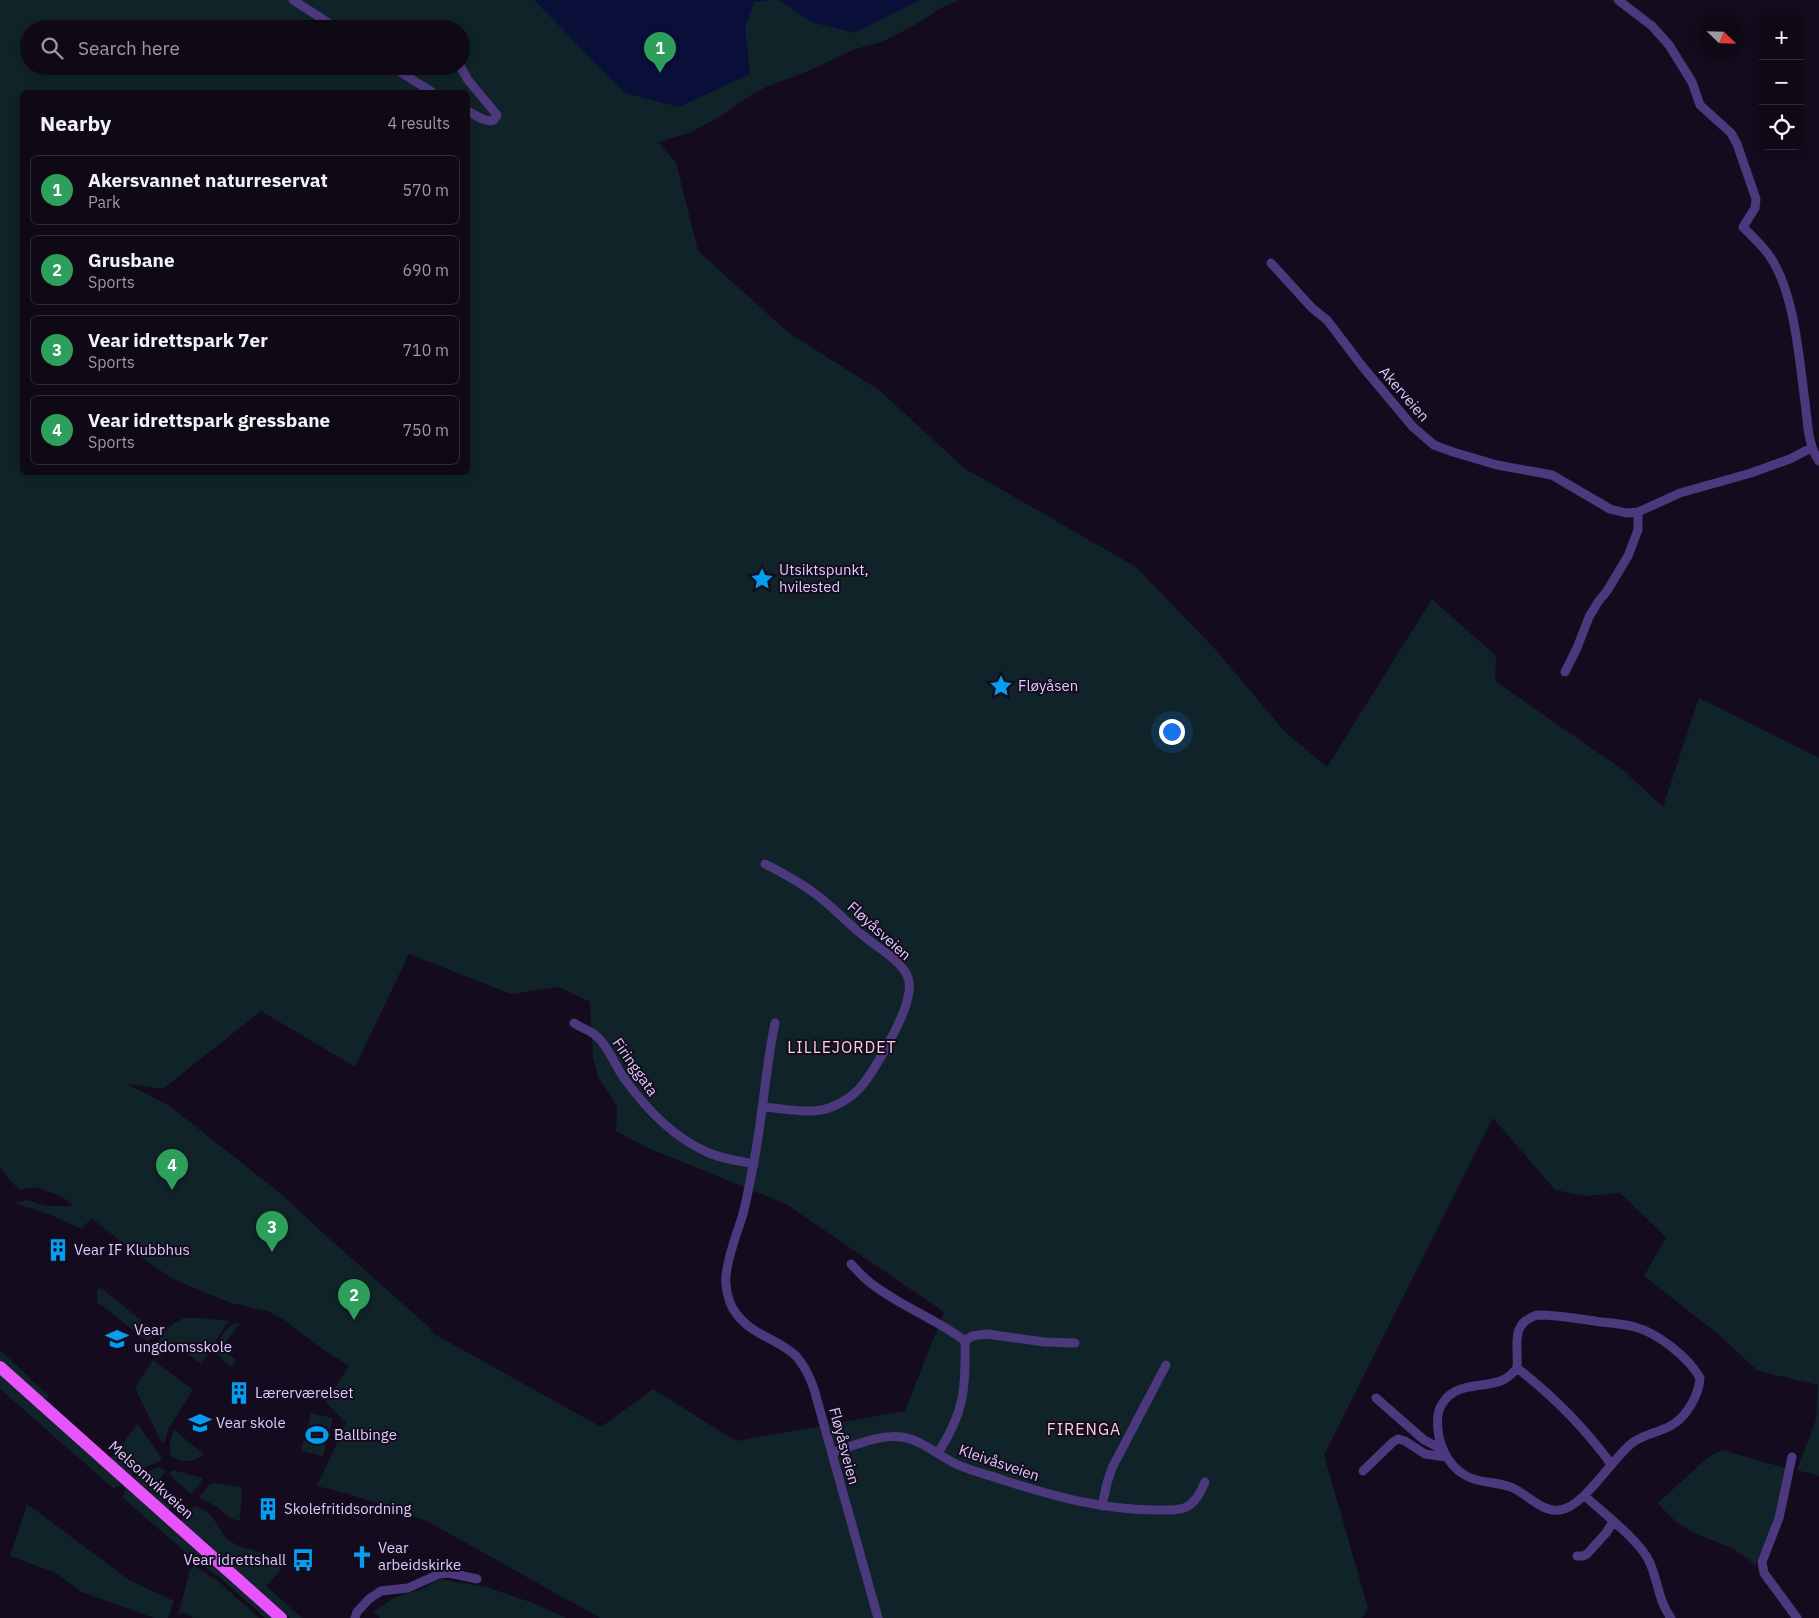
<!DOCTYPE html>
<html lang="en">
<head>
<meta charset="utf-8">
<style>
  :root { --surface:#0f0916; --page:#18121f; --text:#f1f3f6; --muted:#9b9aa1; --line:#2f2a35; --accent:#db2777 }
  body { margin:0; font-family:"IBM Plex Sans",sans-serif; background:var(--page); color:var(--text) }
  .controls { position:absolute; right:15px; top:15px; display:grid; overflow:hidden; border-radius:8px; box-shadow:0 2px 8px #0003 }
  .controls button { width:45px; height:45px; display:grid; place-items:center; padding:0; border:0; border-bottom:1px solid var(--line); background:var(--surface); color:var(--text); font:25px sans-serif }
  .compass { position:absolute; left:1699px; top:15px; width:45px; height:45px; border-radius:50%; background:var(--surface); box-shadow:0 2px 8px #0003; rotate:113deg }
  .you { position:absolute; left:1171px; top:731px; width:18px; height:18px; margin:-12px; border:4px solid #fff; border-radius:50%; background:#1a73e8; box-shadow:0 0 0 8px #1a73e833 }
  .badge { display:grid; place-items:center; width:32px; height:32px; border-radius:50%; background:var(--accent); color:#fff; font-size:16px; font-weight:700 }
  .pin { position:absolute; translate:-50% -41px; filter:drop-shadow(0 1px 2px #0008) }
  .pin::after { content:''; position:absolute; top:26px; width:18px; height:15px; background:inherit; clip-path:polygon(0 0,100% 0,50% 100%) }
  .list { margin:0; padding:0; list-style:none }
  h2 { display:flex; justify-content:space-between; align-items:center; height:65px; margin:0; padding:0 20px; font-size:21px }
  h2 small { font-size:16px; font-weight:400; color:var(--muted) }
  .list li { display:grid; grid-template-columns:32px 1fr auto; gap:15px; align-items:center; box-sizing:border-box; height:70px; margin:0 10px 10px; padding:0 10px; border:1px solid var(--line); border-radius:8px }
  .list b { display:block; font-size:19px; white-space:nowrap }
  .list p { margin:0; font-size:16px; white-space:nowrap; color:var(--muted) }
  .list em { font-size:16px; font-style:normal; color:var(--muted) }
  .icon { flex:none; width:28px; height:28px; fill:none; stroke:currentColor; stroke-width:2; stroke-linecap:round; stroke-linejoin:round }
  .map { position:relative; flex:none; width:1819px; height:1618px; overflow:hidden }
  .search { position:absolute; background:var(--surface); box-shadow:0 2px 8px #0003; left:20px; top:20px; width:450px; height:55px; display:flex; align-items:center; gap:12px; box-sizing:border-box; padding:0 18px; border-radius:28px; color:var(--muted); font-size:19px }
  .panel { position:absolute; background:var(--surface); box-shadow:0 2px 8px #0003; left:20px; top:90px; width:450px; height:385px; border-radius:8px }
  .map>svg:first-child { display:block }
</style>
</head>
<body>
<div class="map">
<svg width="1819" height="1618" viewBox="0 0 1819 1618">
  <rect width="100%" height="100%" fill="#140c1e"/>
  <path fill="#102328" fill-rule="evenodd" d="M0,0H959L941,8L913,26L882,42L855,49L808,71L766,87L754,93L719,117L689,133L658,142L676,163L698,251L789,333L879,390L964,468L1136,567L1214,648L1285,732L1327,767L1432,599L1496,656L1495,681L1623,770L1663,807L1699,698L1819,758V1476L1797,1470L1816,1420L1818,1385L1758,1371L1719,1335L1644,1276L1666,1237L1620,1193L1587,1196L1555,1190L1493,1118L1324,1455L1368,1608L1362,1618H600L427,1521L352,1495L317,1486L346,1423L326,1402L349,1366L318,1346L286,1321L270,1312L231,1303L203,1292L170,1277L145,1260L91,1218L82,1229L48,1214L15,1203L27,1200L45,1206H74L61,1196L35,1187L19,1190L2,1171L0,1166ZM29,29H461V66H29ZM22,92H468V472H22ZM409,954L511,994L559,987L590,1002L593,1057L598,1077L617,1106L616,1131L648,1148L786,1204L944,1312L905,1411L736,1441L653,1389L601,1427L434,1334L430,1328L323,1233L279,1192L168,1105L127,1084L163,1089L261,1011L355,1067Z
    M100,1287L152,1329C155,1336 153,1338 147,1341L97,1302V1290Z
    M184,1318H199L230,1321C217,1334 212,1351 201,1364L172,1342L169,1343L163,1351L164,1353L162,1356L157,1352C157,1334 169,1326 184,1318Z
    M240,1323L221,1348L236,1360L231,1367C226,1363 219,1358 217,1352C214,1344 226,1328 233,1324C235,1323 238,1323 240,1323Z
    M0,1350L50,1397L45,1399L42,1397L0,1360Z
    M153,1360L193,1390L169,1427L165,1441L162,1443L135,1388Z
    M0,1374L273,1618H265L219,1577L191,1557L123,1498L125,1488L122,1485L113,1488L0,1389Z
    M311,1413L333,1418L323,1456L301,1451Z
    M138,1424L162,1459C155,1466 141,1466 132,1474L136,1477L159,1467L166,1471L151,1489L171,1507L169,1509L167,1508L111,1458Z
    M174,1430L204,1454C195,1462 181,1464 171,1456C168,1447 170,1440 174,1430Z
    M1722,1450L1785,1468L1773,1524L1755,1566C1738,1545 1706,1541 1684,1527C1673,1520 1666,1512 1658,1503L1707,1458Z
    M173,1470L202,1478V1481L191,1494L169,1474Z
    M213,1483L242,1487L240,1520H236L228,1517L220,1509L199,1497L209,1485Z
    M27,1504L129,1580L174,1601L168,1618H154L82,1592L56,1573L10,1556Z
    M195,1506C218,1513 216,1531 230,1541C245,1551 266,1550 280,1561L281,1570L266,1586L302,1618H290L182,1522C181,1513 188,1510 195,1506Z
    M194,1566L218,1581L259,1618H193L184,1612L178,1616L190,1569Z
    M440,1579L486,1587L533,1603L566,1618H380L373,1612L395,1597L422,1589Z"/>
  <path fill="#0a0f3a" d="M534,0H772L754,2L745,28L750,74L679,107L625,93Z
    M779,0H920L854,33L811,22Z"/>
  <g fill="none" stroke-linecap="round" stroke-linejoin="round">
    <path stroke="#4c387d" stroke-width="9" d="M293,0L338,29
      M1618,0L1652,26L1669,45L1692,82L1700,105L1731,133L1737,144L1756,199L1755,208L1743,227C1753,237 1763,246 1771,258C1795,295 1799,359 1805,402C1808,422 1807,444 1819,461
      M384,29L393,25L403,29
      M391,66L432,92
      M460,66L468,80L497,115L494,120C485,123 476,115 468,111
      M1271,263L1312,308L1327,320L1362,366L1413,427L1434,445L1453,452L1497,465L1552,475L1610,509L1626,513L1638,512L1680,493L1751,473L1790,459L1811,448
      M1565,672L1577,648L1589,617L1598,602L1607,591L1628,556L1638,530V512
      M574,1023C580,1027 588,1030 594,1034C608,1045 614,1064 624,1078C646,1109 674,1138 709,1153C723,1159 739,1161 754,1164
      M775,1023C765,1070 763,1118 753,1166C750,1182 747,1198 743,1214C737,1234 728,1254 726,1276C725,1286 728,1300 733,1309C750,1336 776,1337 796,1356C805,1366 810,1377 814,1389L878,1618
      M762,1107C783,1108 809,1115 829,1108C840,1104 850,1098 858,1090C873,1074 904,1019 908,997C910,990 910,982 907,975C899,959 878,948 865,937C848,924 834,908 817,895C800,882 783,873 765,864
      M851,1264C857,1270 862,1276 868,1281C897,1305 935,1318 965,1341
      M1537,1315C1558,1315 1580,1319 1601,1322C1613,1323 1624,1324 1635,1327C1658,1333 1689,1358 1700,1378C1699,1394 1688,1414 1675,1423C1662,1433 1643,1433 1631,1444C1611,1460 1584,1507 1560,1510C1543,1513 1528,1495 1513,1488C1502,1483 1489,1483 1477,1480C1455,1474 1444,1457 1439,1437C1437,1426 1436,1413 1442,1404C1456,1381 1482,1389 1503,1380C1509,1377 1513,1373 1517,1368C1519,1346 1509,1324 1537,1315Z
      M965,1341L972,1336L987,1334L1044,1342L1075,1343
      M1517,1368C1553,1396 1584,1427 1611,1464
      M1376,1398L1424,1440L1442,1449
      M832,1453C854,1446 878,1434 902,1437C922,1440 937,1455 956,1464C971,1471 989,1475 1006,1481C1057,1497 1100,1509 1154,1510C1164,1510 1175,1511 1184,1508C1195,1504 1201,1492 1205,1482
      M938,1453C964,1413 966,1389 965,1341
      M1792,1457L1779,1518L1762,1562L1764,1573L1797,1618
      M1363,1471L1393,1442L1398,1439L1405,1441L1425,1454L1446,1457
      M1585,1496C1602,1512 1640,1541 1649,1561C1658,1579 1658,1601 1671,1618
      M1102,1506L1107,1483L1112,1468L1166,1365
      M1577,1556H1583L1587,1554L1606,1533L1613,1522
      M355,1618L357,1612L369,1599L381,1591L408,1588L439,1574L449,1573L477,1579"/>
    <path stroke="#e854fc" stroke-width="12" d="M0,1367L281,1618"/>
  </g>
  <defs>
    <symbol id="sight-bare" viewBox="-9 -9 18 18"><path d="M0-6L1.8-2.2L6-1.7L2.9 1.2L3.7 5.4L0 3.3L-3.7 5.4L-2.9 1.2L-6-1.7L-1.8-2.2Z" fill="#049df0" stroke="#140c1e" stroke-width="2.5" paint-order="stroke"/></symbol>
    <symbol id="building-bare" viewBox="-9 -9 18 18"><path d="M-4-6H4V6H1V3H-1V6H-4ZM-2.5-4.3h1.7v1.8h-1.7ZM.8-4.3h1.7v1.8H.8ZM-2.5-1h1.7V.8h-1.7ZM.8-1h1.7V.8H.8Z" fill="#049df0" stroke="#140c1e" stroke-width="2.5" paint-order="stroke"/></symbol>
    <symbol id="school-bare" viewBox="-9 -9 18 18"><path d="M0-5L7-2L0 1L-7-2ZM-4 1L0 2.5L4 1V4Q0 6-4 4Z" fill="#049df0" stroke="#140c1e" stroke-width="2.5" paint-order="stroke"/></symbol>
    <symbol id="stadium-bare" viewBox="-9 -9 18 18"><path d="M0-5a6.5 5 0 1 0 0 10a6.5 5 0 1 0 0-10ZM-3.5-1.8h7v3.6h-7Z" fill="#049df0" stroke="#140c1e" stroke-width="2.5" paint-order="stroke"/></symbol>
    <symbol id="church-bare" viewBox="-9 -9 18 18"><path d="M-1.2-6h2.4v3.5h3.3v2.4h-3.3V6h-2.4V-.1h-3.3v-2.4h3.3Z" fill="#049df0" stroke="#140c1e" stroke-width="2.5" paint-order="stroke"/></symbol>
    <symbol id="bus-bare" viewBox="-9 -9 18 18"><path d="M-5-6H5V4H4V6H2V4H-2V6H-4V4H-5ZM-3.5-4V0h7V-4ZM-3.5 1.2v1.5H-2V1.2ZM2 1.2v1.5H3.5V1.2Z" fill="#049df0" stroke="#140c1e" stroke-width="2.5" paint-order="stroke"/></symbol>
  </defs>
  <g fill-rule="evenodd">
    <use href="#sight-bare" x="746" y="563" width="32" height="32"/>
    <use href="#sight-bare" x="985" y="670" width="32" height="32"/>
    <use href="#building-bare" x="42" y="1234" width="32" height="32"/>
    <use href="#school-bare" x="101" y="1323" width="32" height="32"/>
    <use href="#building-bare" x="223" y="1377" width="32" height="32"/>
    <use href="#school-bare" x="184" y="1407" width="32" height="32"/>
    <use href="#stadium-bare" x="301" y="1419" width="32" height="32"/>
    <use href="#building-bare" x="252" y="1493" width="32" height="32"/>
    <use href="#church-bare" x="346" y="1541" width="32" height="32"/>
    <use href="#bus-bare" x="287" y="1544" width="32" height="32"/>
  </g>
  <g text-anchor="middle" stroke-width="4" stroke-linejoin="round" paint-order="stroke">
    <g font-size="15" fill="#decbfe" stroke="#140c1e">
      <text transform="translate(1404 394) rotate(49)" y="5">Akerveien</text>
      <text transform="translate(879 931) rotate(42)" y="5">Fløyåsveien</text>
      <text transform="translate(635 1067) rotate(55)" y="5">Firinggata</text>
      <text transform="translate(844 1446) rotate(75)" y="5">Fløyåsveien</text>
      <text transform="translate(999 1463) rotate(19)" y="5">Kleivåsveien</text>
      <text transform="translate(151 1480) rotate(42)" y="5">Melsomvikveien</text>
    </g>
    <g font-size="15" fill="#decbfe" stroke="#140c1e" text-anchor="start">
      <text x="779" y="575">Utsiktspunkt,<tspan x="779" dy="17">hvilested</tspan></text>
      <text x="1018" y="691">Fløyåsen</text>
      <text x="74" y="1255">Vear IF Klubbhus</text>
      <text x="134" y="1335">Vear<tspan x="134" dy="17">ungdomsskole</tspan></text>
      <text x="255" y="1398">Lærerværelset</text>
      <text x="216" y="1428">Vear skole</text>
      <text x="334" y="1440">Ballbinge</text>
      <text x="284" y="1514">Skolefritidsordning</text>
      <text x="378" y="1553">Vear<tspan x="378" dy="17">arbeidskirke</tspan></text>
      <text x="286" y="1565" text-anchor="end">Vear idrettshall</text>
    </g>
    <g font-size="16" letter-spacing="1" fill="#fecde0" stroke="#140c1e">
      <text x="842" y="1053">LILLEJORDET</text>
      <text x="1084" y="1435">FIRENGA</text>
    </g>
  </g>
</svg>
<div class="controls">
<button>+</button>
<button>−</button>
<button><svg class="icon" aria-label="locate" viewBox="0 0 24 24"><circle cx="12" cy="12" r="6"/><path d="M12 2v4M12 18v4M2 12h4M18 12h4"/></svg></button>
</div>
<svg class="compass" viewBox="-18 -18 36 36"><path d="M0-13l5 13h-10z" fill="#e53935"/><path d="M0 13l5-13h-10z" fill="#9b9aa1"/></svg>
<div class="you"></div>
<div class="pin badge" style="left:660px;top:73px;background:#2e9e5b">1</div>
<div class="pin badge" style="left:354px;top:1320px;background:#2e9e5b">2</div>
<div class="pin badge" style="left:272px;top:1252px;background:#2e9e5b">3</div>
<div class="pin badge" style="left:172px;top:1190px;background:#2e9e5b">4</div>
<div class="search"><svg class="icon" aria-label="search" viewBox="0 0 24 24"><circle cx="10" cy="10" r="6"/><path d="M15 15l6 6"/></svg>Search here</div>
<section class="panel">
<h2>Nearby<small>4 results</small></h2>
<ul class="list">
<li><span class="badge" style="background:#2e9e5b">1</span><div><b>Akersvannet naturreservat</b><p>Park</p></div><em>570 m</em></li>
<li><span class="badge" style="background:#2e9e5b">2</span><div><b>Grusbane</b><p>Sports</p></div><em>690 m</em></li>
<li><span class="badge" style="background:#2e9e5b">3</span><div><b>Vear idrettspark 7er</b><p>Sports</p></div><em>710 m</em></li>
<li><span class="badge" style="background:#2e9e5b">4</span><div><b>Vear idrettspark gressbane</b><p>Sports</p></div><em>750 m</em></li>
</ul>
</section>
</div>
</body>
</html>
